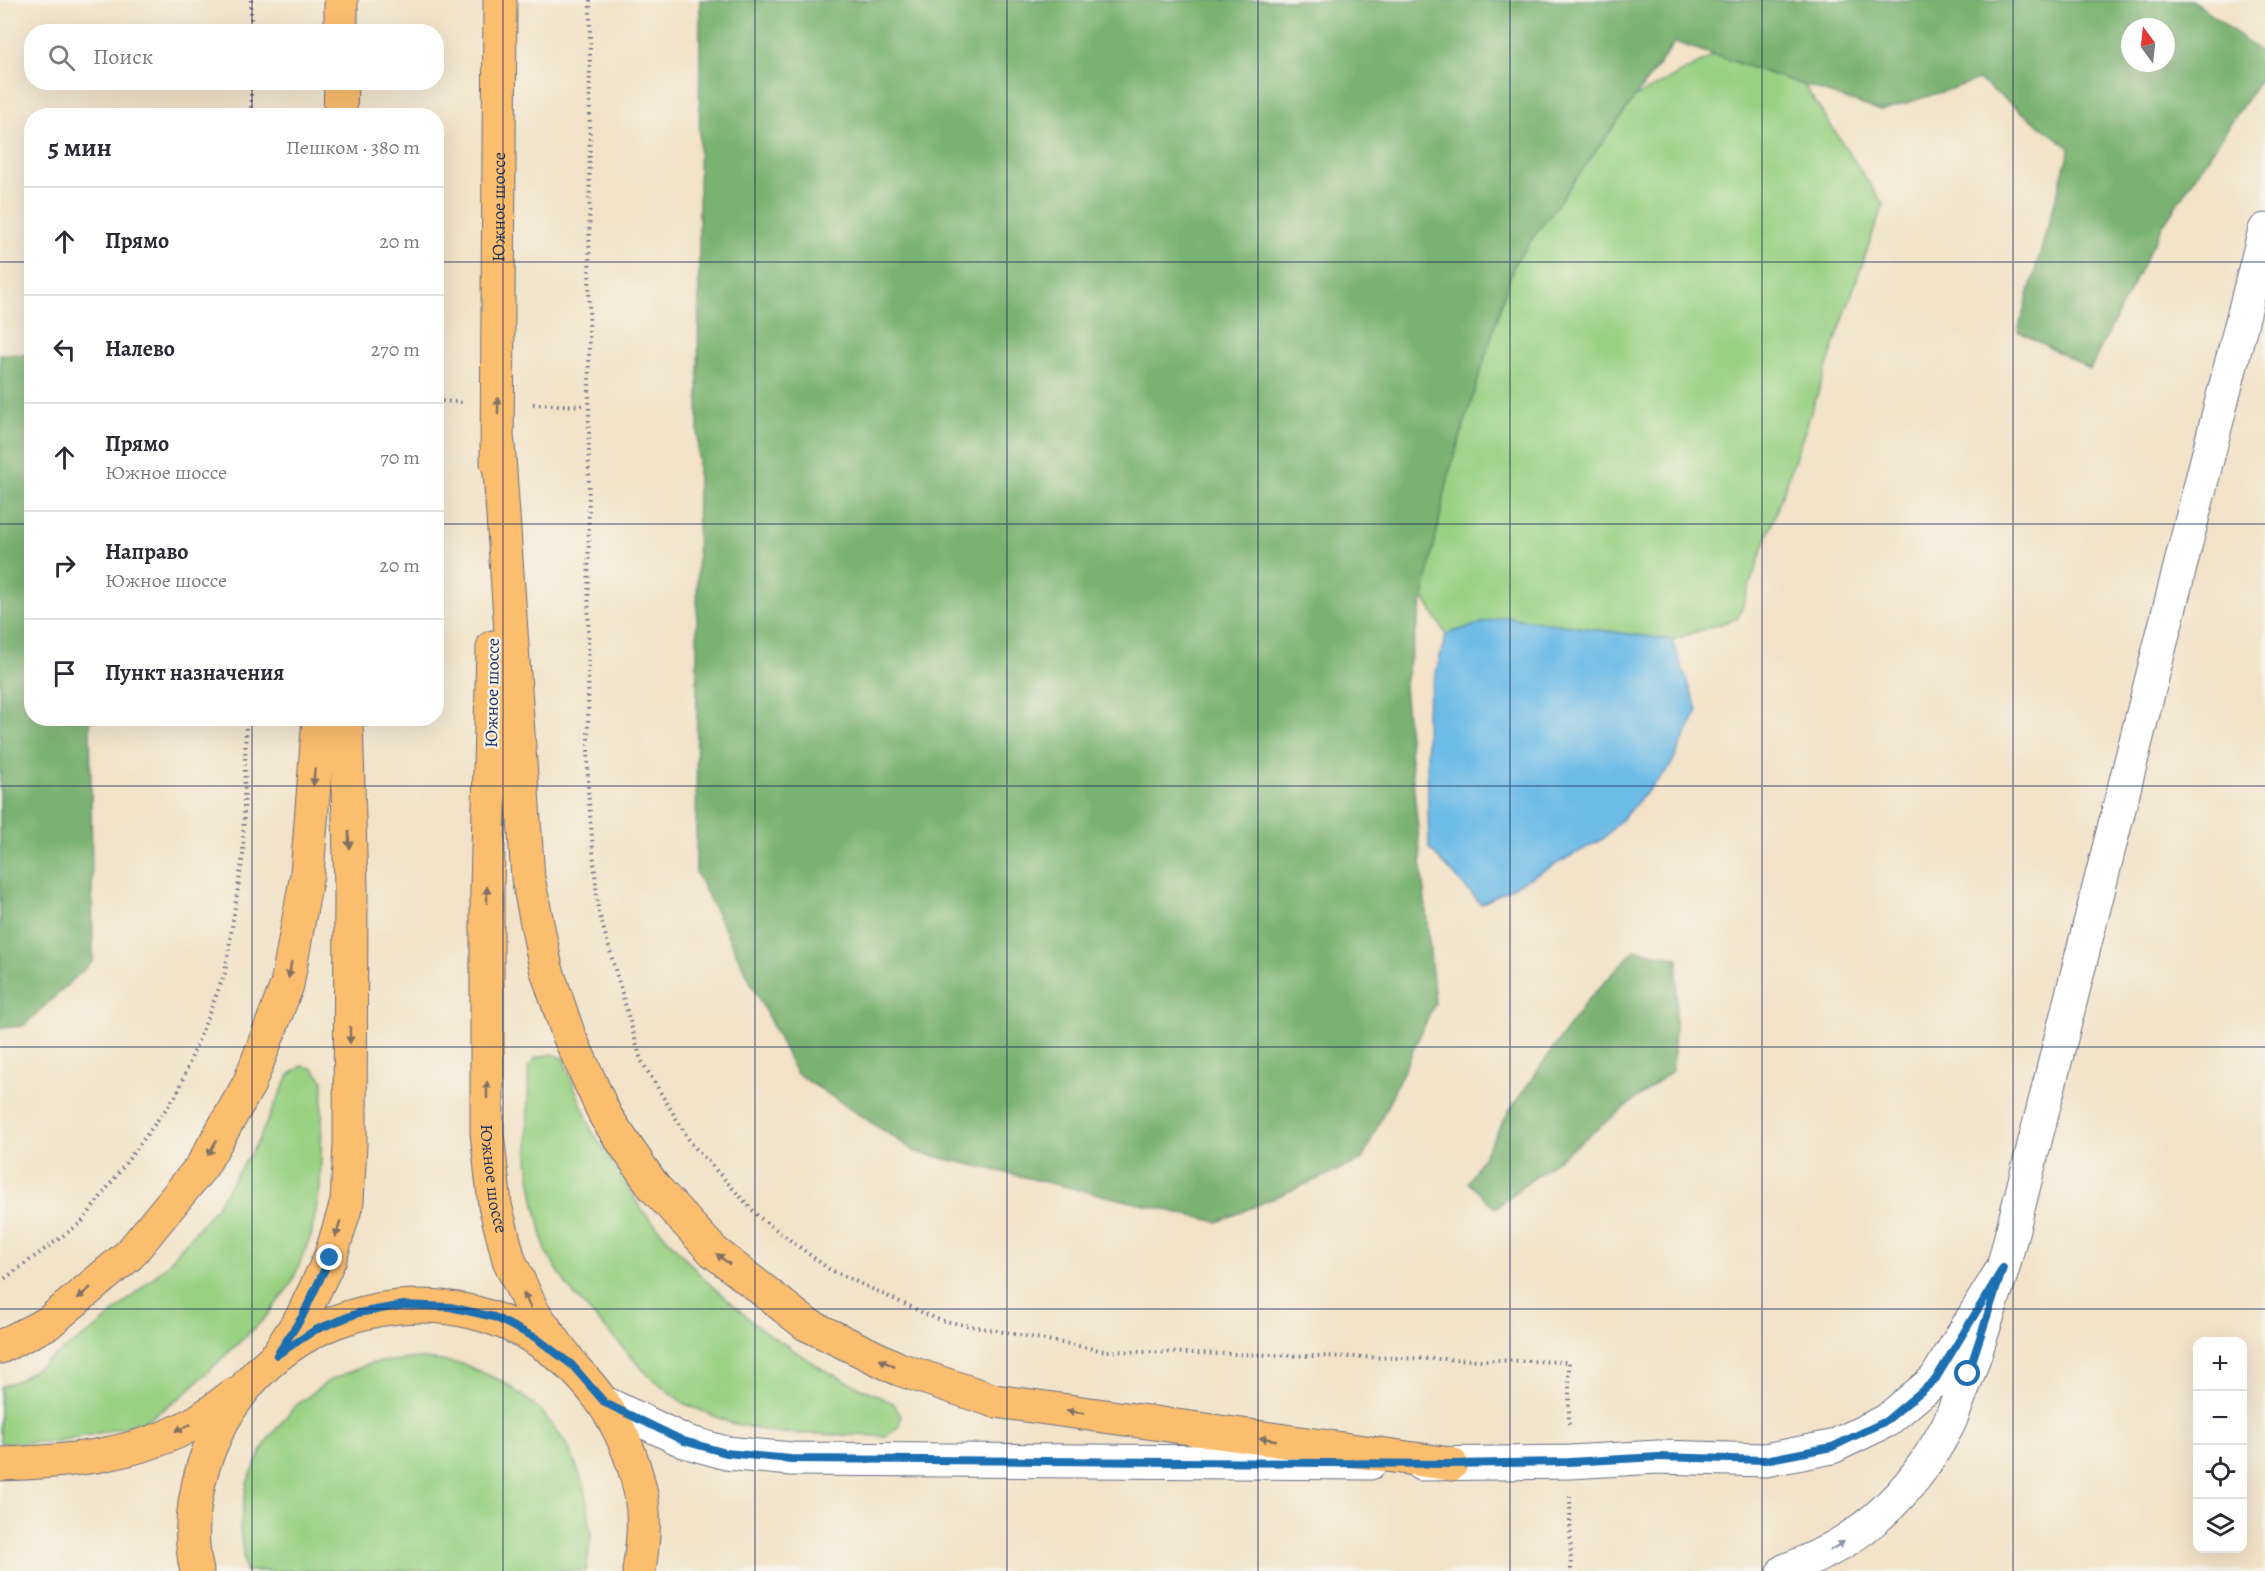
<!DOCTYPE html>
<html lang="ru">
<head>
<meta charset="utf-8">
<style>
  :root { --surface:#fff; --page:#f2f2f3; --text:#2b2b33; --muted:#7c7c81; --line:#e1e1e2 }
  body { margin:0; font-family:Alegreya,serif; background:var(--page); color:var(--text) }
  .controls { position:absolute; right:18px; bottom:18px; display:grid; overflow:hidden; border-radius:12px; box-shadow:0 6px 24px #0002 }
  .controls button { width:54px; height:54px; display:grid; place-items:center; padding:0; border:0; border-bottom:2px solid var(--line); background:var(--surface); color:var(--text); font:30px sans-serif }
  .compass { position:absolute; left:2121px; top:18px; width:54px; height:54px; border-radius:50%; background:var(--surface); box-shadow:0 6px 24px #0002; rotate:345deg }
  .stop { position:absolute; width:18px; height:18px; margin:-14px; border:4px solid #1f6fb2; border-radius:50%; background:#fff }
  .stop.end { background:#1f6fb2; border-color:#fff; box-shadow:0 2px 6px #0008 }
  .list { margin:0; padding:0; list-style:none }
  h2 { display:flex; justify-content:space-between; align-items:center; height:78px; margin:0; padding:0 24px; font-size:26px }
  h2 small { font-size:20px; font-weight:400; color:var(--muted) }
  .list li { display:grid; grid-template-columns:39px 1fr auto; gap:18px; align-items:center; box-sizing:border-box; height:108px; padding:0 24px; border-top:2px solid var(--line) }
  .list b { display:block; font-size:22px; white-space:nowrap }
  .list p { margin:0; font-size:20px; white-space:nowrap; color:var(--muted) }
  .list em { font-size:20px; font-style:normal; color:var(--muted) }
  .icon { flex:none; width:33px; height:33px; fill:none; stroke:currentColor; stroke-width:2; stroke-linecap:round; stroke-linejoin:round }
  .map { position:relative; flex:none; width:2265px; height:1571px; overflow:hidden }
  .search { position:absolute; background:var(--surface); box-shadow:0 6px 24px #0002; left:24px; top:24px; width:420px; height:66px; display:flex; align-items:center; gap:15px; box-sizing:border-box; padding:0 21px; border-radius:24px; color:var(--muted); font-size:22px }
  .panel { position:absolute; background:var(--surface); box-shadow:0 6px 24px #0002; left:24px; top:108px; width:420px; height:618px; border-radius:24px }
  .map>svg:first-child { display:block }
</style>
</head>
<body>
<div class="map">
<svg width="2265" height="1571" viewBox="0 0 2265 1571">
  <rect width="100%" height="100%" fill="#f7f3e8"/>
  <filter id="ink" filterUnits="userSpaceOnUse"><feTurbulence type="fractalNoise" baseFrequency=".0167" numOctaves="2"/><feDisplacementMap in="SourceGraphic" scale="12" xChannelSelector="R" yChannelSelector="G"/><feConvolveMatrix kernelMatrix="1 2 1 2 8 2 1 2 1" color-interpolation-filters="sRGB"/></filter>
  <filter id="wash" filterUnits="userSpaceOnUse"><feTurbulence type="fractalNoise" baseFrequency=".008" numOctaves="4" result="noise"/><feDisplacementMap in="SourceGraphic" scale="24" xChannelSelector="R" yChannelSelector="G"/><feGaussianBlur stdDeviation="1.35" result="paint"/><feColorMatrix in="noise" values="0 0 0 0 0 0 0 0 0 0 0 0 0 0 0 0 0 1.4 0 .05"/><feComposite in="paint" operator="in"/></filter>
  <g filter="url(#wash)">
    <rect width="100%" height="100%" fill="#f2e2c7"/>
    <path fill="#99d183" stroke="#5a8070" stroke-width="1.5" d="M1766,28L1883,204L1796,456L1738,618L1672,640L1503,617L1446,634L1372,514L1450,252L1599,116Z
      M552,1054L563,1058L592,1131L642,1210L703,1278L761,1329L824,1370L893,1403L901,1416L899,1426L887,1436L777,1433L731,1423L683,1403L649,1376L570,1290L546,1252L534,1200L528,1161V1068L535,1058Z
      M302,1066L312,1068L323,1080L320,1190L311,1236L291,1284L265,1318L180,1398L142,1423L91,1435L51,1442L0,1443V1387L20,1379L98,1327L166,1266L216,1207L257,1143L289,1075Z
      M418,1358L463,1364L504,1382L541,1410L568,1446L585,1488L591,1534L586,1571H245L240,1528L247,1483L266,1442L294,1407L330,1380L372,1363Z"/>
    <path fill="#7ab371" stroke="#4a7168" stroke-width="1.5" fill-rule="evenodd" d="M700,0H2192L2265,55V72L2163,225L2090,369L2018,331L2070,148L1979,80L1881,111L1675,42L1514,264L1450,470L1404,688L1435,1003L1362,1160L1218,1222L916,1152L796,1073L696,872ZM2130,27H2166V63H2130Z
      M0,354L31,355L32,718L90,719L93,961L23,1026L0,1028Z
      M1635,950L1678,958L1673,1070L1495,1208L1468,1182L1510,1110L1586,1002Z"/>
    <path fill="#6dbce7" stroke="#4476a2" stroke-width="1.5" d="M1503,617L1672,640L1698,710L1670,767L1603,839L1481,904L1429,848L1426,711L1446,634Z"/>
  </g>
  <g filter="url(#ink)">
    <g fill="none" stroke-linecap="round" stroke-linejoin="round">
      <defs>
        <path id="minor" d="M605,1403L684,1441L726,1453L791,1459L1370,1463
          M1421,1464L1570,1462L1658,1457L1765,1460L1832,1447L1886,1421L1935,1380L2003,1268
          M1784,1571C1859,1543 1910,1497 1947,1427C1953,1416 1956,1404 1961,1393C1977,1352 1989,1310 2003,1268L2265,230"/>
        <g id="major">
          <path d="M341,32V0"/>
          <path d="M340,116L341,82"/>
          <path d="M498,443L528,878L546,968L569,1036L606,1117L654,1187L713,1251L806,1324L899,1369L995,1401L1451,1464"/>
          <path id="s1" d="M497,463L500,0"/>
          <path id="s2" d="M493,647L487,889V1133L495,1205L509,1260L533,1312L572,1365"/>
          <path d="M0,1347L48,1323L129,1255L202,1166L249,1084L287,985L307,874L319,718"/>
          <path d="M282,1347L302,1317L330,1258L347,1202L350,1145L351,888L346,718"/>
          <path d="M0,1464C66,1462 138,1456 196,1422C209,1414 221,1404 233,1395"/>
          <path d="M197,1571C186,1528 197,1473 216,1434C240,1383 282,1343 335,1322C470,1270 610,1349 640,1490C646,1516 643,1544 639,1571"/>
        </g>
      </defs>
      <use href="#minor" stroke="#666e83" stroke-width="35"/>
      <use href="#major" stroke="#666e83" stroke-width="35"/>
      <path stroke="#666e83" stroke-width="4" stroke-dasharray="1.5 4.5" stroke-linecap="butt" d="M251,0V32
        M590,0L588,790L598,909L641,1060L691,1143L759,1217L829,1269L939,1320L1105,1351L1569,1362V1426
        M251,82V116
        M436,401L463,402
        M533,404L587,406
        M0,1282L82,1222L177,1094L225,973L243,855L246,718
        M1570,1496L1571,1571"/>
      <use href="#minor" stroke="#fff" stroke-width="33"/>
      <use href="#major" stroke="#fbbd6e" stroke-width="33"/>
    </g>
    <defs><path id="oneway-solid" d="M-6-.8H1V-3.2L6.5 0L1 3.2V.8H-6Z" transform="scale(1.5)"/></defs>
    <g fill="#806f65">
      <use href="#oneway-solid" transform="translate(498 406) rotate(-90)"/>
      <use href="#oneway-solid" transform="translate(314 777) rotate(94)"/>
      <use href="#oneway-solid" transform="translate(349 840) rotate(89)"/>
      <use href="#oneway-solid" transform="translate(487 895) rotate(-90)"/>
      <use href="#oneway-solid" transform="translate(290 970) rotate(100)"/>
      <use href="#oneway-solid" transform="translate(350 1035) rotate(90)"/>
      <use href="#oneway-solid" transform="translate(487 1090) rotate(-90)"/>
      <use href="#oneway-solid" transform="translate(212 1148) rotate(120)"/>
      <use href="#oneway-solid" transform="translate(338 1229) rotate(107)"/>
      <use href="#oneway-solid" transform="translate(723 1259) rotate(-142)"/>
      <use href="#oneway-solid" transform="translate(84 1293) rotate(140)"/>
      <use href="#oneway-solid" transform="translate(527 1300) rotate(-115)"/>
      <use href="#oneway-solid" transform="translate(887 1363) rotate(-154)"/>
      <use href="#oneway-solid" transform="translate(1075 1412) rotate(-172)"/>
      <use href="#oneway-solid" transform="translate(183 1428) rotate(155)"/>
      <use href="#oneway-solid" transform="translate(1268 1439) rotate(-172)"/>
    </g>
    <use fill="#8d97ae" href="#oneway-solid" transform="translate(1837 1546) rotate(-32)"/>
  </g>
  <g fill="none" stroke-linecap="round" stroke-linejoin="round" filter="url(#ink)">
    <path stroke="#1f6fb2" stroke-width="8" d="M330,1258L302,1317L277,1355L315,1330L358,1313L404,1305L450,1307L494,1317L536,1338L572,1365L605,1403L684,1441L726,1453L791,1459L1450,1464L1569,1462L1658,1457L1765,1460L1832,1447L1886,1421L1935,1380L2003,1268L1968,1374"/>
  </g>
  <path fill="none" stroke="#1b2f5e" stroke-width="1.5" stroke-opacity="0.55" d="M252,0V32M503,0V1571M755,0V1571M1007,0V1571M1258,0V1571M1510,0V1571M1762,0V1571M2013,0V1571M252,82V116M0,262H32M436,262H2265M0,524H32M436,524H2265M252,718V1571M0,786H2265M0,1047H2265M0,1309H2265"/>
  <g text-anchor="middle" stroke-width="4.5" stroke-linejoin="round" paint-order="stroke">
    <g font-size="18" fill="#1b2f5e" stroke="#f7f3e8">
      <text dy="6" stroke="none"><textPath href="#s1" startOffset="256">Южное шоссе</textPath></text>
      <text transform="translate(492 693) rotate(-89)" y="6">Южное шоссе</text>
      <text dy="6" stroke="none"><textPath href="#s2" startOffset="532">Южное шоссе</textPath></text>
    </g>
  </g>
</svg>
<div class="controls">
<button>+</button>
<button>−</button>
<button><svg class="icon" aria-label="locate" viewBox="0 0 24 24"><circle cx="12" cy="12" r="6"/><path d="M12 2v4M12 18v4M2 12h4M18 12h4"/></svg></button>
<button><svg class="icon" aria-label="layers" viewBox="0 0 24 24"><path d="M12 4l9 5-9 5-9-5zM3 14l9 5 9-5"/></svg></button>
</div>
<svg class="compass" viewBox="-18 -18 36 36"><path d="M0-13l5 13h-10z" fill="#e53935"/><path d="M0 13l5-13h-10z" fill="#7c7c81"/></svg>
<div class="stop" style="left:1968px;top:1374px"></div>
<div class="stop end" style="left:330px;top:1258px"></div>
<div class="search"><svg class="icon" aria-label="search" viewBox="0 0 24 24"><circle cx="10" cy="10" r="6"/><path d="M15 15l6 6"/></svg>Поиск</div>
<section class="panel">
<h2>5 мин<small>Пешком · 380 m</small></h2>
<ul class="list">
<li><svg class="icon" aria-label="ahead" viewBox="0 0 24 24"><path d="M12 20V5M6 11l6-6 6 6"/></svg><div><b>Прямо</b></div><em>20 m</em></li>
<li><svg class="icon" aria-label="left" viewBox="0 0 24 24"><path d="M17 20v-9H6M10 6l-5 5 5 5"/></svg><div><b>Налево</b></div><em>270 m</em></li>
<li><svg class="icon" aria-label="ahead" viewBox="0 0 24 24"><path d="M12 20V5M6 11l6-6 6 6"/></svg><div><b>Прямо</b><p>Южное шоссе</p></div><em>70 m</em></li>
<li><svg class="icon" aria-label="right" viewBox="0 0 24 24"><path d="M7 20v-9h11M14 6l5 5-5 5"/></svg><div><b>Направо</b><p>Южное шоссе</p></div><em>20 m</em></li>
<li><svg class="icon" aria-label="arrive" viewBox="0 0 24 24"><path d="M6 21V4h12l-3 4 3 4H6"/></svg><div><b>Пункт назначения</b></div></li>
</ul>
</section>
</div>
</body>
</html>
